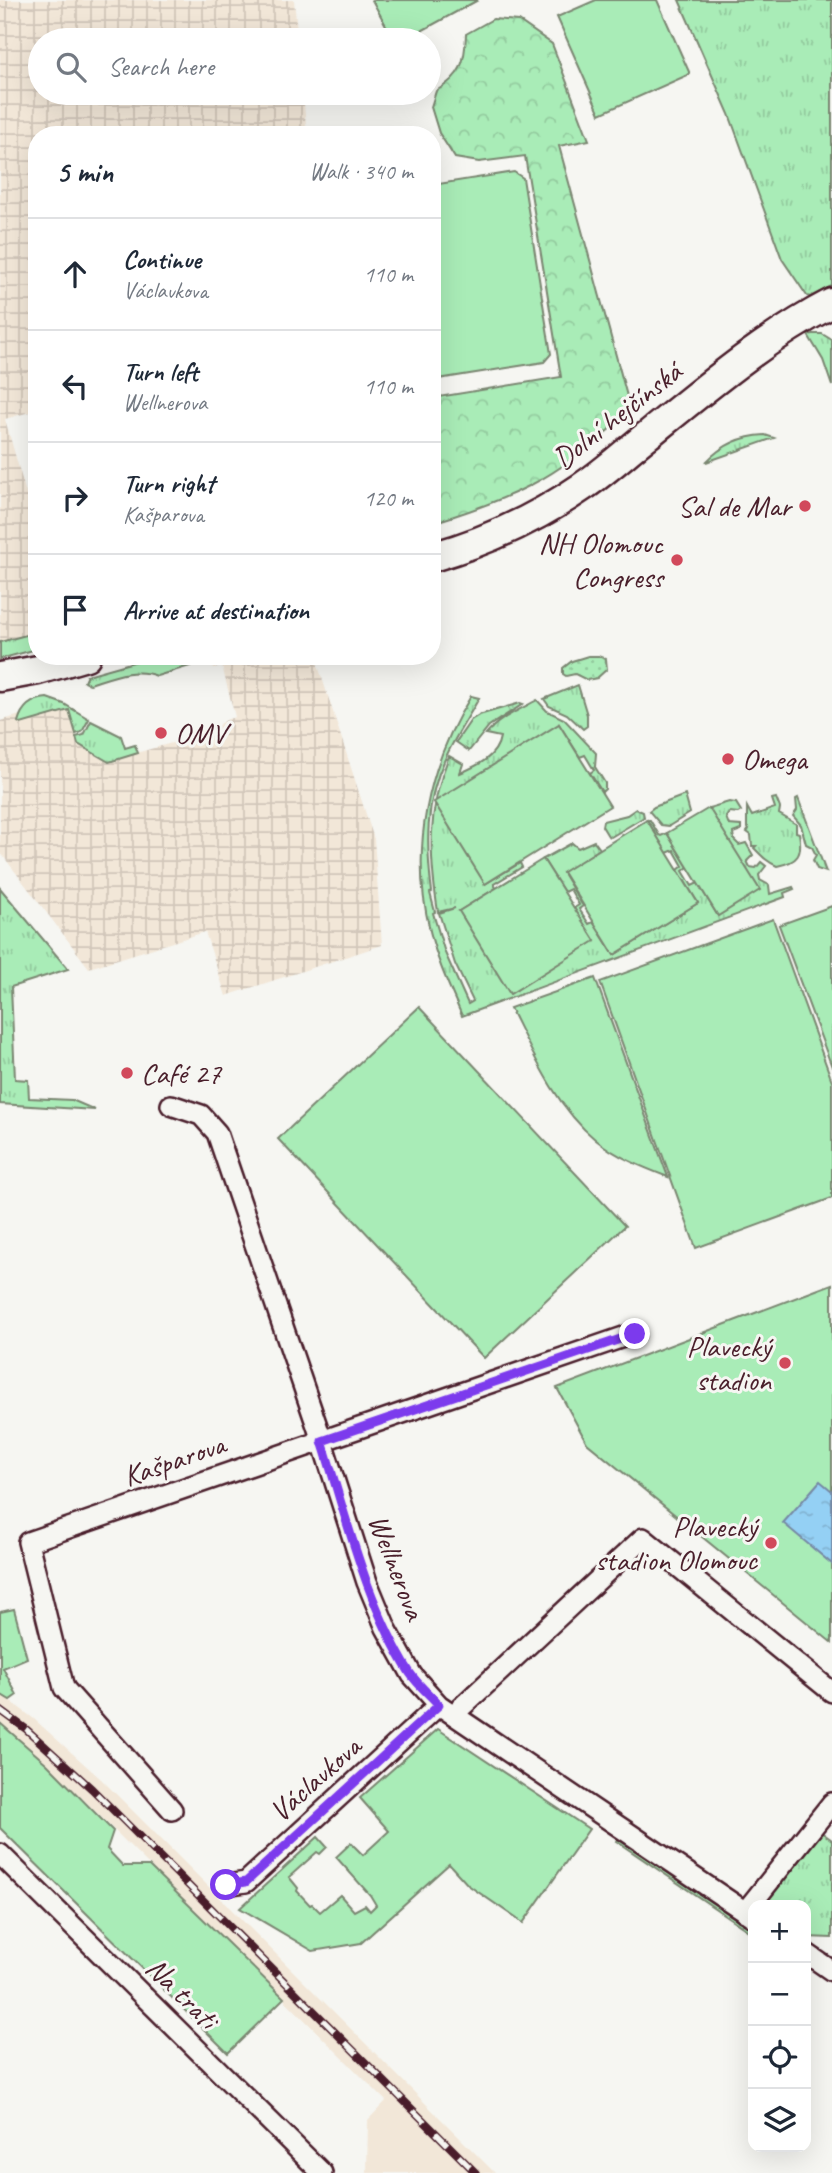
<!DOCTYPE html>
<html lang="en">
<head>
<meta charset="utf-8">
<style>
  :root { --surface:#fff; --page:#f6f6f7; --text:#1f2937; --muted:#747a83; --line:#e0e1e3 }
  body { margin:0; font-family:Caveat,sans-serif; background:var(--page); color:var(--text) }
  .controls { position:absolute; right:21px; bottom:21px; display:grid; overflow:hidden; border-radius:14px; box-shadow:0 7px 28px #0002 }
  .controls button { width:63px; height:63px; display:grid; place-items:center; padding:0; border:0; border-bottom:2px solid var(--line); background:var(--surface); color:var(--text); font:35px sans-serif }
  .stop { position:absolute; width:21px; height:21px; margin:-16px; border:5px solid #7c3aed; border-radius:50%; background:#fff }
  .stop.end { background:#7c3aed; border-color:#fff; box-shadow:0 2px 7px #0008 }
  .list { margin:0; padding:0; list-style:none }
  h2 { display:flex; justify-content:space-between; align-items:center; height:91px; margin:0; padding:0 28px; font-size:30px }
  h2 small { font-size:23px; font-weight:400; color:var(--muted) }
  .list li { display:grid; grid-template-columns:46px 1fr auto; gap:21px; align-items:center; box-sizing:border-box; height:112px; padding:0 28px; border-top:2px solid var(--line) }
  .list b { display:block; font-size:26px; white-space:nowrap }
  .list p { margin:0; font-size:23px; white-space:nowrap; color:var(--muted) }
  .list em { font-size:23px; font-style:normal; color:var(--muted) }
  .icon { flex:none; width:38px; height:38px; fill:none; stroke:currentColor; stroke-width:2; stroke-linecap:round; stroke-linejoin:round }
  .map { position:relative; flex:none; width:832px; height:2173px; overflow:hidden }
  .search { position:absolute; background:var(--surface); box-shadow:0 7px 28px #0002; left:28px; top:28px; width:413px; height:77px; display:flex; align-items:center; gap:18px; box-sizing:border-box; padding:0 24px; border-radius:38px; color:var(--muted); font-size:26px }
  .panel { position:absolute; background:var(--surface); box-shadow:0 7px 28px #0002; left:28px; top:126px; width:413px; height:539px; border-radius:28px }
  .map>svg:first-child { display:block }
</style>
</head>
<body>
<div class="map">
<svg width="832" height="2173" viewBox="0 0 832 2173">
  <defs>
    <pattern id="industrial-grid" width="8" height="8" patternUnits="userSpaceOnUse" patternTransform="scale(1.75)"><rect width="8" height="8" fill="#f2e7d8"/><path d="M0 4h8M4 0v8" fill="none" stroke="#d1c6ba"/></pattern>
    <pattern id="grass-tufts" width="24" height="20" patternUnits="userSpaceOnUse" patternTransform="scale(1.75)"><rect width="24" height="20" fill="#a9ecb7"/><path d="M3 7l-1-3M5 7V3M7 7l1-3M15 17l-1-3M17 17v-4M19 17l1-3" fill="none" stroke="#93ca9e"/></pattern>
    <pattern id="forest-crowns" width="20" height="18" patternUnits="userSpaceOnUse" patternTransform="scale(1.75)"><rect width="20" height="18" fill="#a9ecb7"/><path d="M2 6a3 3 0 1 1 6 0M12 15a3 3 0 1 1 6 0" fill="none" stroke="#93ca9e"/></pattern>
    <pattern id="park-dots" width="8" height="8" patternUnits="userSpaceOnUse" patternTransform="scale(1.75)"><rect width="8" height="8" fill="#a9ecb7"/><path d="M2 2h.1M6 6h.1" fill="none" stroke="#93ca9e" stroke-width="1.8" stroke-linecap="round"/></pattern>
    <pattern id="water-ripples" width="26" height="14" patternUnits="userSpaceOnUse" patternTransform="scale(1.75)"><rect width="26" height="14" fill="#94d0f4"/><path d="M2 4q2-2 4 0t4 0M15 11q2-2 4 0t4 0" fill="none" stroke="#81b2d1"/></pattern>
  </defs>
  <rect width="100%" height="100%" fill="#f6f6f2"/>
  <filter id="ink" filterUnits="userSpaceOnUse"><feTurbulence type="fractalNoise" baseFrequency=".0143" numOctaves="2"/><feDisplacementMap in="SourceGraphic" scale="14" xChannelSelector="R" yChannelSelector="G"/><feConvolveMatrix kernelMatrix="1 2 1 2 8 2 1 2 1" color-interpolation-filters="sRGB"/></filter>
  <g filter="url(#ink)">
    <path fill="#f2e7d8" d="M0,1693L34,1719L101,1779L495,2173H367L368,2120L386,2101L82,1798L0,1727Z"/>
    <path fill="url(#industrial-grid)" d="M0,0H294L298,40H40V93H303L307,135H37V410L5,419L37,532V637L0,647Z
      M224,656H315L374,839L382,945L226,996L205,932L89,968L0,852V721L47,707L58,714L69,710L79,744L111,760L204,734L228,719L235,717L222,666L214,668L213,665L219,663L218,658Z"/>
    <path fill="url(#grass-tufts)" stroke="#7a8671" stroke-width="2" d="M679,0H832V286L810,297L807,296L782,259L729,114Z
      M813,334H822L832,340V386L823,360L808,335Z
      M765,435L774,438L706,462C722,445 741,436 765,435Z
      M37,632V649L0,659V642Z
      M155,656H190L193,665L157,676C134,667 112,677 90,684L84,682L87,675Z
      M578,685L587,715V726L583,729L567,714L549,706L544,699Z
      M471,696L479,698C468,718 454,738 445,759C425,801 426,847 432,892L430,893L435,912L433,913L445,953L468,1004L473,1001L455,964L439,913L455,908L438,912C429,854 427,811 449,756L463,764L460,773C477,766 497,757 500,737L486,734C499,718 519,710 537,700L547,711L564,719L596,753L595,767L605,783V789L602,792L590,773L594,770L585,755L580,757L559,724L485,884L520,863L522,867L494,884L496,888L459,911L594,941L574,908L579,905L570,889L564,892L543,859L572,843L578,848L594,841L600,849L563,873L583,906L579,909L589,924L593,922L614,955L698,903L678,870L683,866L674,850L667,853L647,820H650L659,835L661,836L667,833L688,867L683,871L692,886L698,883L718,916L709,808L729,802L736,803L741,811L738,813L730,812L726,817L729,825L741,826V830L733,833L734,840L739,845L746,843L753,855L747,861L750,867L756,868L761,862L766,866L759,875L760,880L769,885L770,894L793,887L794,889L784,893L785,897L462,1016C450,988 437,961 430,931C410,850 427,766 471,696Z
      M47,698L64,704L89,719L82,732L76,734L69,710L21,724L18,722C22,707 32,699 47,698Z
      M520,703L523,704L489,726L469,751L456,742L471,720L479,715Z
      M91,721L121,736L125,748L135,745L138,753L109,762L78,744L76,737L84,735Z
      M685,795L690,813L669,826L661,825L649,811L654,807Z
      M776,798L780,808L779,814L796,824V832L799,833C803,855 798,862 777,866C766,861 762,856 754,848L756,846H752L751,835L747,832L749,829L747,827V807L752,816L775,808L772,799Z
      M798,798L826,872L817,869L813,860L816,855L812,847L806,844L801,825L793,816L797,810L796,799Z
      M636,809L643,812L644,817L611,837L608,836L602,826L603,821L627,815Z
      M0,888L68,969L11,987L15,1079L28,1080L29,1098L72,1100L95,1110L0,1104Z
      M821,1832L832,1840V1938L806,1937V1905H766V1901Z
      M619,1836L753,1928V1934L616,1841Z"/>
    <path fill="url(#forest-crowns)" stroke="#7a8671" stroke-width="2" d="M493,19L519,21L552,44L589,140L559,146L631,411C599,438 567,467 529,486C498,502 465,513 432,523V398L561,377L525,156L479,162L455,158L439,133L431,107L436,91C462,76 465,62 466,34Z"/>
    <path fill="url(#park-dots)" stroke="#7a8671" stroke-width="2" d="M588,656H598L606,659L607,669L597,678L587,680L575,674L566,676L563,674V668L572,661Z"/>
    <path fill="#a9ecb7" stroke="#7a8671" stroke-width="2" d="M372,0H478L405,40H394Z
      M596,0H657L690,74L600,114L557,17Z
      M514,172L523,178L551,354L544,362L432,380V185Z
      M559,724L610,806L485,884L434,802Z
      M709,808L760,890L718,916L667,833Z
      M647,820L698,903L614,955L563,872Z
      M543,859L595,941L510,994L459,911Z
      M832,906V1067L779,925Z
      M773,919L832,1081V1198L696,1248L600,982Z
      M595,978L668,1177C642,1167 617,1157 596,1140C556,1107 533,1054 510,1008Z
      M419,1007L625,1226L484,1358L278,1139Z
      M832,1284V1643L587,1443L557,1388Z
      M14,1609L27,1658L3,1668L17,1695L10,1700L0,1694V1612Z
      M0,1723L47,1764L113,1831L107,1849L123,1866H149L284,1998L228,2053L0,1828Z
      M438,1729L589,1829L523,1923L468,1885L449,1864L361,1943L313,1951L240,1908L318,1837L327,1847L320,1854L317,1852L289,1877L298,1888L297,1891L310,1905L312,1904L320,1912L340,1895L354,1911L365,1905L370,1911L376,1905L370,1895L336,1857L351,1843L363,1855L389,1831L360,1798Z"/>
    <path fill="url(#water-ripples)" stroke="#7689a4" stroke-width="2" d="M820,1481L832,1491V1564L783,1523Z"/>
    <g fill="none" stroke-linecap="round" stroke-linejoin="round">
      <defs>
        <path id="street" d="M171,1105L201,1115L217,1133L317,1426L367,1582L386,1628L412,1675L439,1705L753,1917
          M454,1714L643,1538L832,1692
          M172,1810L64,1688L28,1542L635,1333
          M0,1854L322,2173
          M226,1885L246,1882L439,1705
          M745,1912L832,1803
          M806,1953L832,1971"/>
        <path id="secondary" d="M432,557C485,542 537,518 582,487C606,471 627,451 649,434C708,386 765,338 832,303
          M0,677L38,670L86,656"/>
      </defs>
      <use href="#street" stroke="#4a1f2b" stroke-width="24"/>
      <use href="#secondary" stroke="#4a1f2b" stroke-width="33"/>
      <use href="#street" stroke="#f6f6f2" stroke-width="19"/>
      <use href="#secondary" stroke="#f6f6f2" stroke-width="28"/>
      <defs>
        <path id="rail" d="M0,1710L26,1729L92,1789L476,2173"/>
      </defs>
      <use href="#rail" stroke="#4a1f2b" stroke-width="8"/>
      <use href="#rail" stroke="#f6f6f2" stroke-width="5" stroke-dasharray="16" stroke-linecap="butt"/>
    </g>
  </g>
  <g fill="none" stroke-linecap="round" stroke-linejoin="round" filter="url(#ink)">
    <path stroke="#7c3aed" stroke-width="9" d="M226,1885L246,1882L439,1705C430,1695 418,1685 410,1673C366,1603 347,1519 322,1441L635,1334"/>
  </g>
  <g fill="#d1495b" stroke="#f6f6f2" stroke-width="2.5">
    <circle cx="805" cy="506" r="7"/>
    <circle cx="677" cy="560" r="7"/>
    <circle cx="161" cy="733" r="7"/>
    <circle cx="728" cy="759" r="7"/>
    <circle cx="127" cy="1073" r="7"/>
    <circle cx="785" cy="1363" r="7"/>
    <circle cx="771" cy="1543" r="7"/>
  </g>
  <g text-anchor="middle" stroke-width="6" stroke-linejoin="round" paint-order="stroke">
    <g font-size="30" fill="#4a1f2b" stroke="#f6f6f2">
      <text transform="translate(617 415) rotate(-38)" y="10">Dolní hejčínská</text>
      <text transform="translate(174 1460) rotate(-19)" y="10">Kašparova</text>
      <text transform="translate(397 1567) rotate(69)" y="10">Wellnerova</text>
      <text transform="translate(315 1779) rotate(-42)" y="10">Václavkova</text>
      <text transform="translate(182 1993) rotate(45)" y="10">Na trati</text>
    </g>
    <g font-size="30" fill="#4a1f2b" stroke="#f6f6f2" text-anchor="end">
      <text x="791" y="516">Sal de Mar</text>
      <text x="663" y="553">NH Olomouc<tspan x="663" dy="34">Congress</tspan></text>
      <text x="175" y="743" text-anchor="start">OMV</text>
      <text x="742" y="769" text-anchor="start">Omega</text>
      <text x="141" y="1083" text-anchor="start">Café 27</text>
      <text x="771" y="1356">Plavecký<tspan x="771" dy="34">stadion</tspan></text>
      <text x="757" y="1536">Plavecký<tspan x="757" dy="34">stadion Olomouc</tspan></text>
    </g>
  </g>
</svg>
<div class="controls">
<button>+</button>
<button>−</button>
<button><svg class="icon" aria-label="locate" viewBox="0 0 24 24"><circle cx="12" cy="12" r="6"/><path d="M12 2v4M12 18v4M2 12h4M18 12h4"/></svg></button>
<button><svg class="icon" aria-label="layers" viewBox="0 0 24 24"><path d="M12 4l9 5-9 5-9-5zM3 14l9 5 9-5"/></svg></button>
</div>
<div class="stop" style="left:226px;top:1885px"></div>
<div class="stop end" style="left:635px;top:1334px"></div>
<div class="search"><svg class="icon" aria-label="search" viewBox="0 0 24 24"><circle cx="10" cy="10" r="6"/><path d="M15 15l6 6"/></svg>Search here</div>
<section class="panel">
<h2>5 min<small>Walk · 340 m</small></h2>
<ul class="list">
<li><svg class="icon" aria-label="ahead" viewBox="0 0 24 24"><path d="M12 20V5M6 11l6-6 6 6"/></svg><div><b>Continue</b><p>Václavkova</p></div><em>110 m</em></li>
<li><svg class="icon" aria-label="left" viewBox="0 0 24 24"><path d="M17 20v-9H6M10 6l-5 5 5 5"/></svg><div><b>Turn left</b><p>Wellnerova</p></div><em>110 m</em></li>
<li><svg class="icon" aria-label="right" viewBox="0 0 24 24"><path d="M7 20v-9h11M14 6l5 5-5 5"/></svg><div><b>Turn right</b><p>Kašparova</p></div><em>120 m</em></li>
<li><svg class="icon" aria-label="arrive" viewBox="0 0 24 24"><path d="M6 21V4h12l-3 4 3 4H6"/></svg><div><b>Arrive at destination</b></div></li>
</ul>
</section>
</div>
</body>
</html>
